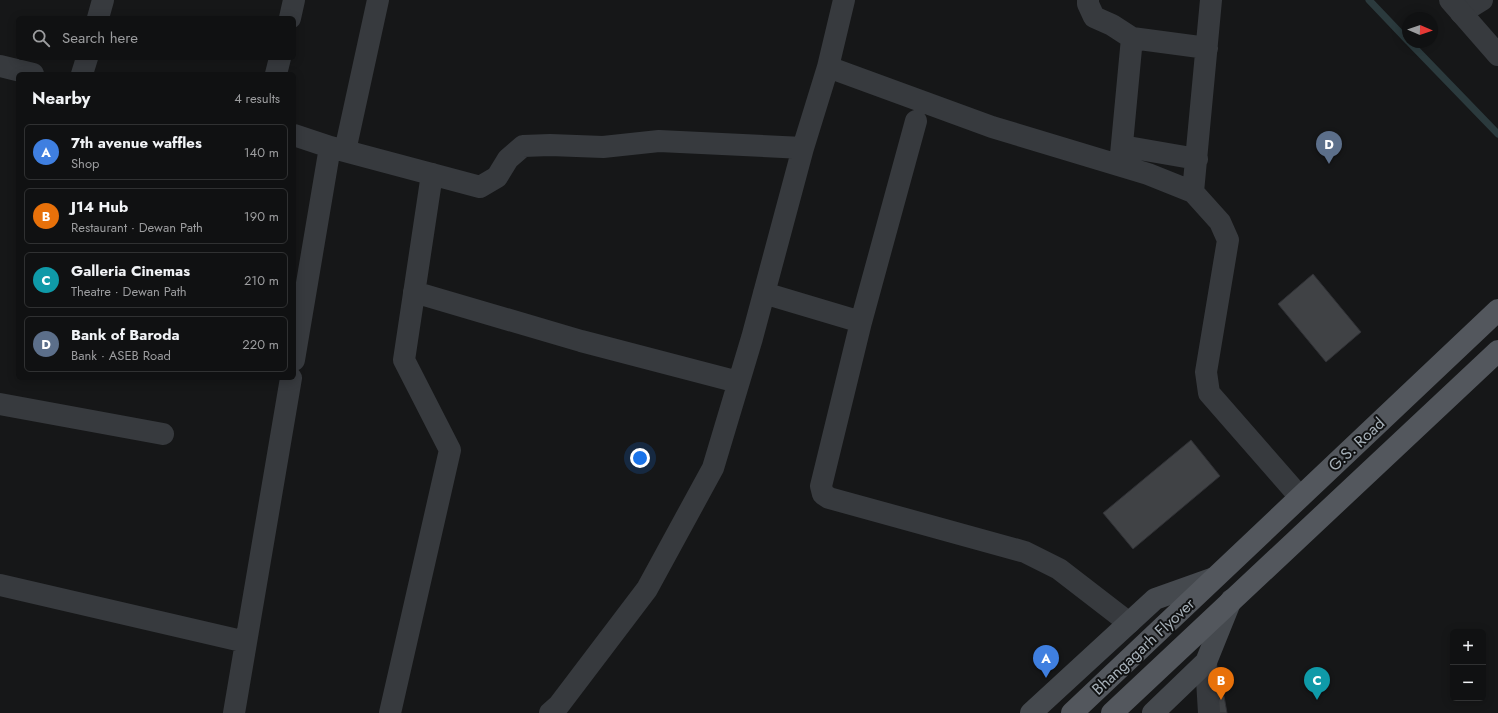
<!DOCTYPE html>
<html lang="en">
<head>
<meta charset="utf-8">
<style>
  :root { --surface:#101112; --page:#1e1f20; --text:#f1f3f6; --muted:#9c9d9f; --line:#303132; --accent:#fe8229 }
  body { margin:0; font-family:Jost,sans-serif; background:var(--page); color:var(--text) }
  .controls { position:absolute; right:12px; bottom:12px; display:grid; overflow:hidden; border-radius:6px; box-shadow:0 2px 10px #0003 }
  .controls button { width:36px; height:36px; display:grid; place-items:center; padding:0; border:0; border-bottom:1px solid var(--line); background:var(--surface); color:var(--text); font:20px sans-serif }
  .compass { position:absolute; left:1402px; top:12px; width:36px; height:36px; border-radius:50%; background:var(--surface); box-shadow:0 2px 10px #0003; rotate:92deg }
  .you { position:absolute; left:640px; top:458px; width:14px; height:14px; margin:-10px; border:3px solid #fff; border-radius:50%; background:#1a73e8; box-shadow:0 0 0 6px #1a73e833 }
  .badge { display:grid; place-items:center; width:26px; height:26px; border-radius:50%; background:var(--accent); color:#fff; font-size:13px; font-weight:700 }
  .pin { position:absolute; translate:-50% -33px; filter:drop-shadow(0 1px 2px #0008) }
  .pin::after { content:''; position:absolute; top:21px; width:14px; height:12px; background:inherit; clip-path:polygon(0 0,100% 0,50% 100%) }
  .list { margin:0; padding:0; list-style:none }
  h2 { display:flex; justify-content:space-between; align-items:center; height:52px; margin:0; padding:0 16px; font-size:17px }
  h2 small { font-size:13px; font-weight:400; color:var(--muted) }
  .list li { display:grid; grid-template-columns:26px 1fr auto; gap:12px; align-items:center; box-sizing:border-box; height:56px; margin:0 8px 8px; padding:0 8px; border:1px solid var(--line); border-radius:6px }
  .list b { display:block; font-size:15px; white-space:nowrap }
  .list p { margin:0; font-size:13px; white-space:nowrap; color:var(--muted) }
  .list em { font-size:13px; font-style:normal; color:var(--muted) }
  .icon { flex:none; width:22px; height:22px; fill:none; stroke:currentColor; stroke-width:2; stroke-linecap:round; stroke-linejoin:round }
  .map { position:relative; flex:none; width:1498px; height:713px; overflow:hidden }
  .search { position:absolute; background:var(--surface); box-shadow:0 2px 10px #0003; left:16px; top:16px; width:280px; height:44px; display:flex; align-items:center; gap:10px; box-sizing:border-box; padding:0 14px; border-radius:6px; color:var(--muted); font-size:15px }
  .panel { position:absolute; background:var(--surface); box-shadow:0 2px 10px #0003; left:16px; top:72px; width:280px; height:308px; border-radius:6px }
  .map>svg:first-child { display:block }
</style>
</head>
<body>
<div class="map">
<svg width="1498" height="713" viewBox="0 0 1498 713">
  <rect width="100%" height="100%" fill="#161718"/>
  <g fill="none" stroke-linecap="round" stroke-linejoin="round">
    <path stroke="#2b3a3d" stroke-width="7" d="M1369,0L1408,41
      M1409,42L1498,134"/>
  </g>
  <path fill="#404245" stroke="#303135" d="M1313,274L1361,332L1326,362L1278,304Z
    M1191,440L1220,476L1133,549L1103,513Z
    M1224,696L1227,713H1212L1209,705Z"/>
  <g fill="none" stroke-linecap="round" stroke-linejoin="round">
    <path stroke="#373a3e" stroke-width="22" d="M1088,0V4L1094,17L1112,25L1132,38L1120,165
      M1461,13L1482,0
      M98,18L103,0
      M290,18L294,0
      M1132,38L1207,48
      M0,66L33,74
      M828,67L992,127L1148,174L1193,192L1220,222L1228,240L1206,372L1209,393L1300,497
      M82,74L87,58
      M276,74L280,58
      M916,121L861,322L821,486L823,494L829,498L1025,552L1059,569L1129,623
      M294,135L330,147L294,360
      M1122,146L1197,159
      M330,147L480,187L497,177L508,159L523,146L550,145L603,147L659,141L803,148
      M345,151L378,0
      M1193,192L1211,0
      M414,292L581,341L738,382
      M764,293L861,322
      M0,404L163,434
      M0,585L246,642
      M1206,662L1209,713
      M234,713L291,378
      M390,713L450,450L404,360L432,174
      M550,713L559,705L647,589L713,468L752,338L803,148L828,67L844,0"/>
    <path stroke="#373a3e" stroke-width="22" d="M1450,0L1498,55"/>
    <path stroke="#45494e" stroke-width="22" d="M1031,713L1155,599L1214,578
      M1153,713L1206,662L1231,600"/>
    <path stroke="#53575d" stroke-width="22" d="M1072,713L1498,310
      M1112,713L1498,351"/>
  </g>
  <g text-anchor="middle" stroke-width="4" stroke-linejoin="round" paint-order="stroke">
    <g font-size="16" fill="#a7b1b9" stroke="#111213">
      <text transform="translate(1356 444) rotate(-43)" y="6">G.S. Road</text>
      <text transform="translate(1143 646) rotate(-43)" y="6">Bhangagarh Flyover</text>
    </g>
  </g>
</svg>
<div class="controls">
<button>+</button>
<button>−</button>
</div>
<svg class="compass" viewBox="-18 -18 36 36"><path d="M0-13l5 13h-10z" fill="#e53935"/><path d="M0 13l5-13h-10z" fill="#9c9d9f"/></svg>
<div class="you"></div>
<div class="pin badge" style="left:1046px;top:678px;background:#3f7fe0">A</div>
<div class="pin badge" style="left:1221px;top:700px;background:#e8710a">B</div>
<div class="pin badge" style="left:1317px;top:700px;background:#0f9aa8">C</div>
<div class="pin badge" style="left:1329px;top:164px;background:#5c6f8a">D</div>
<div class="search"><svg class="icon" aria-label="search" viewBox="0 0 24 24"><circle cx="10" cy="10" r="6"/><path d="M15 15l6 6"/></svg>Search here</div>
<section class="panel">
<h2>Nearby<small>4 results</small></h2>
<ul class="list">
<li><span class="badge" style="background:#3f7fe0">A</span><div><b>7th avenue waffles</b><p>Shop</p></div><em>140 m</em></li>
<li><span class="badge" style="background:#e8710a">B</span><div><b>J14 Hub</b><p>Restaurant · Dewan Path</p></div><em>190 m</em></li>
<li><span class="badge" style="background:#0f9aa8">C</span><div><b>Galleria Cinemas</b><p>Theatre · Dewan Path</p></div><em>210 m</em></li>
<li><span class="badge" style="background:#5c6f8a">D</span><div><b>Bank of Baroda</b><p>Bank · ASEB Road</p></div><em>220 m</em></li>
</ul>
</section>
</div>
</body>
</html>
